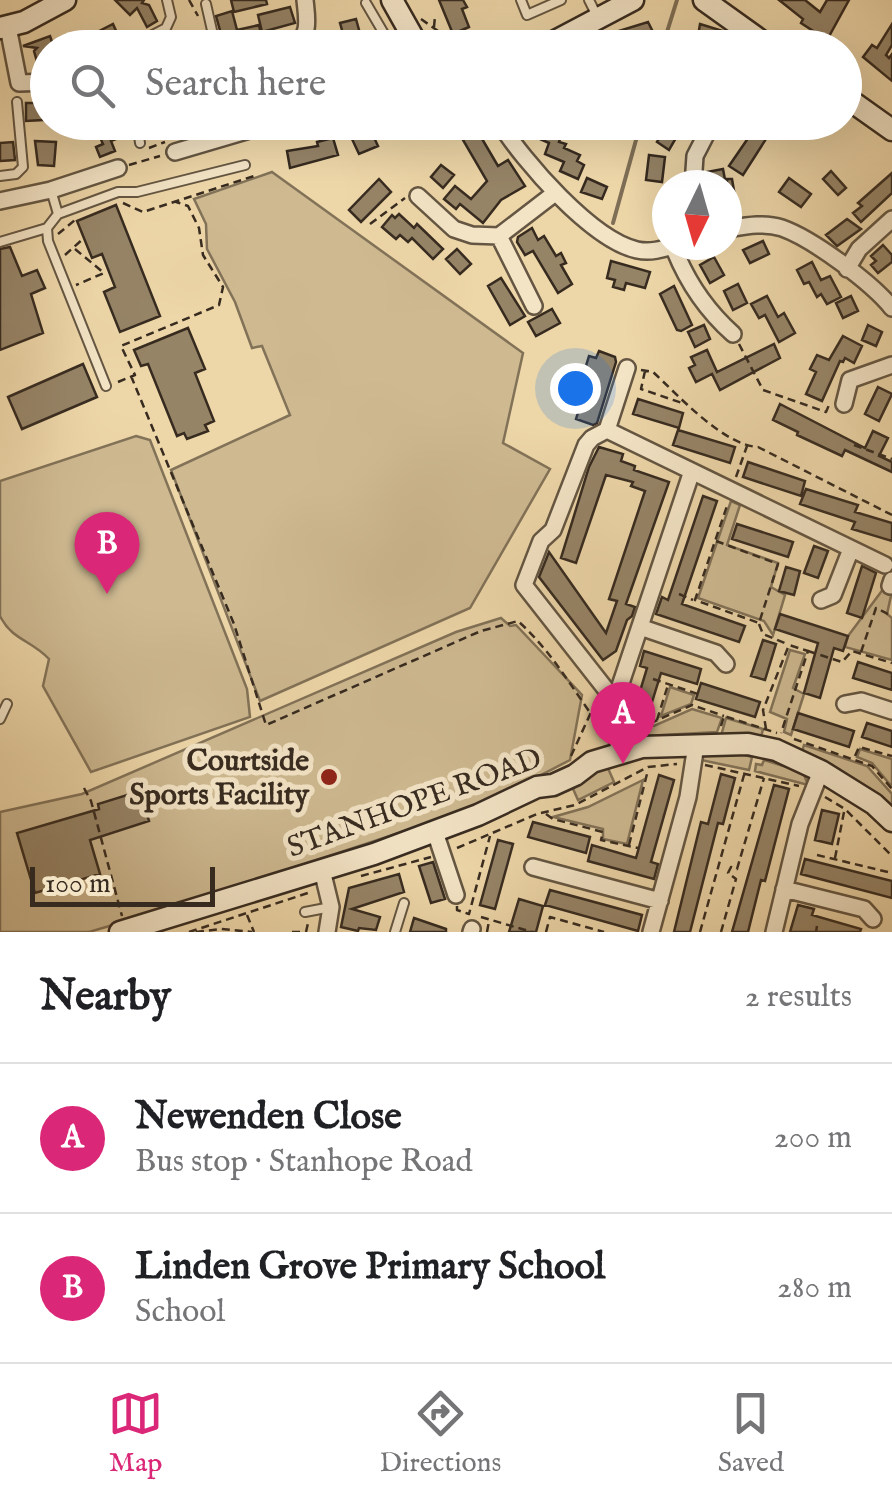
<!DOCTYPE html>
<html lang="en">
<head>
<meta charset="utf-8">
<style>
  :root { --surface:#fff; --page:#f6f6f6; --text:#202124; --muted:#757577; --line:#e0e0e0; --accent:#db2777 }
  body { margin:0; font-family:"IM FELL English",serif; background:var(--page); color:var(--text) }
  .compass { position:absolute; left:652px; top:170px; width:90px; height:90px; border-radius:50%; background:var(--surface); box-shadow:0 10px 40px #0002; rotate:185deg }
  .scale { position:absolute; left:30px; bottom:25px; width:185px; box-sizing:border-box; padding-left:10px; border:5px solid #372b20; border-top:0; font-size:28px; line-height:35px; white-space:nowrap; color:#372b20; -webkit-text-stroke:8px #f3e4c6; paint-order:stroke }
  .you { position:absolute; left:575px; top:388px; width:35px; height:35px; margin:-25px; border:8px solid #fff; border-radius:50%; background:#1a73e8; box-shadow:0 0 0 15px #1a73e833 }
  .badge { display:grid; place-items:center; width:65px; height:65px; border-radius:50%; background:var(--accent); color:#fff; font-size:32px; font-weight:700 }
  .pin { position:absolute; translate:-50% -82px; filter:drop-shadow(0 2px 5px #0008) }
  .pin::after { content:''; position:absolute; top:52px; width:35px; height:30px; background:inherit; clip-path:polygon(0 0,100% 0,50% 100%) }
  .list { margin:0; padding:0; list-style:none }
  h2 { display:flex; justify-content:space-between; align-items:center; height:130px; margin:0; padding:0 40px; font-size:42px }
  h2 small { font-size:32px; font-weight:400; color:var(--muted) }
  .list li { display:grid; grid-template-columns:65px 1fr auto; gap:30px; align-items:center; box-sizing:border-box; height:150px; padding:0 40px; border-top:2px solid var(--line) }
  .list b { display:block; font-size:38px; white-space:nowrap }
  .list p { margin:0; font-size:32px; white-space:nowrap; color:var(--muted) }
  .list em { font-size:32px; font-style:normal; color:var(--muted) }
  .icon { flex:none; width:55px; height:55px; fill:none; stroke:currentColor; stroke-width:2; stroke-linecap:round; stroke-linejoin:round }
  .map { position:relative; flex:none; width:892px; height:932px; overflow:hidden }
  .search { position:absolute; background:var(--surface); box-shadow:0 10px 40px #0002; left:30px; right:30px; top:30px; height:110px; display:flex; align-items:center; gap:25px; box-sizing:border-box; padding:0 35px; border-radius:55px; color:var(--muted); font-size:38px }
  .sheet { height:430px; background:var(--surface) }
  nav { display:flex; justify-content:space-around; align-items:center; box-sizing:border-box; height:140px; border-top:2px solid var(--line); background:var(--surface); font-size:28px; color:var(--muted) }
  nav a { display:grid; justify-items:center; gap:5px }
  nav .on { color:var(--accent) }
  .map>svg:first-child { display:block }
</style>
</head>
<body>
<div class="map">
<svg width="892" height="932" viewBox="0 0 892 932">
  <rect width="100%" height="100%" fill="#edd6a8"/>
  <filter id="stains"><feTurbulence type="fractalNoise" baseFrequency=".002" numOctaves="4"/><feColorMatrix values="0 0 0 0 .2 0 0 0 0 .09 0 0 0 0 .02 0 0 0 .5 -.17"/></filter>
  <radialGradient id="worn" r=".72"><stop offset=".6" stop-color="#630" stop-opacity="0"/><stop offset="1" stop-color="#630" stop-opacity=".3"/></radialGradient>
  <path fill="#ceb991" stroke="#827258" stroke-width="2.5" d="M272,172L523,353L503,443L550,469L470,608L260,701L171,470L290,415L262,346L252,348L235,302L207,249L206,224L194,199Z
    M136,436L150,440L247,689L250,717L91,772L43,686L49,659C30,639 13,641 0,616V481Z
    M731,501L740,505L727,545L778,563L771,587L785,595L773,635L764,621L698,598Z
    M884,588L892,591L887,614L892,618V660L845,647L848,636Z
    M501,618L510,626L516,625L582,695L570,760L481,806L164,910L89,932H0V812L82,794L456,632Z
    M790,650L805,654L793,688L804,694L791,735L784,732L787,719L770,712Z
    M670,687L694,695L691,704L661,716Z
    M692,709L722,718L717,732L627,737L622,734L618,714L654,726Z
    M726,718L763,729L761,737L721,736Z
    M804,745L867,766L892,794V813L801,755Z
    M860,749L892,759V787L872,763L857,757Z
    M730,751L752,757L749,770L701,760L707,752Z
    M764,760L803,772L808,785L755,771L756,764L762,765Z
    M607,766L614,782L578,800L570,782Z
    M643,780L627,844L603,839V829L553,817L588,807Z"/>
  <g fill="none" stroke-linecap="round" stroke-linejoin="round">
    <path stroke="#7f6f56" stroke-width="4" d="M662,48L677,0
      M613,223L641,122"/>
  </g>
  <path fill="#968467" stroke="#372b20" stroke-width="2.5" d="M115,0H144L142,3L149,5L157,21L147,27L137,8L130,15Z
    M231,0H266L267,4L234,12Z
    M439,0H463L467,7L462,9L469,27L453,34Z
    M779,0H805L820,12L827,0H849L827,40L801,23L803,19Z
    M290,7L295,23L262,32L258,15Z
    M232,11L237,30L259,25L261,34L240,41L241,46L225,48L216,16Z
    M356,19L364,48H347L340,23Z
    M648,22L655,36L630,48H612L607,39L612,33Z
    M113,24L117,33L101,41L104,48H66Z
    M700,24L723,31L720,48H696Z
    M892,24V45L886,55L889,58L892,54V81L863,57L872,45L877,48Z
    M50,36L54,48H48L45,71L43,64L38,65L34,51L37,48L23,46Z
    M26,103H42L43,120L26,121Z
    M93,122H111L116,139L111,141L115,151L100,157L96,147L103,144Z
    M152,122H172L175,131L157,138Z
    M534,122L549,126L547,129L561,136L559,142L566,144L564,148L580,155L577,161L584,165L578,179L560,171L564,162L545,154L549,143L529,134Z
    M668,124L680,131L669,150L657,142Z
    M371,131L378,146L359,154L352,139Z
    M753,131L766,139L743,175L729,166Z
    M478,132L498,166L508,160L525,186L501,200L483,223L460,204L456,209L444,199L455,186L471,199L487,181L463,140Z
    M333,138L338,155L290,168L287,151L318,146L317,142Z
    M35,141L56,142L54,166L38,165Z
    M13,142L15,160L0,161V143Z
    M649,155L665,157L662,182L646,180Z
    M441,165L454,175L443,188L431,177Z
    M723,169L726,185H709L707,172Z
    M831,171L846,188L838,195L823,179Z
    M892,173V193L861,222L853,213L862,206L858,203Z
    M587,178L607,187L602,199L581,192Z
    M789,178L811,194L801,207L779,192Z
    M379,179L391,192L361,222L349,210Z
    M727,179H732L737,208L727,210Z
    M116,205L160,316L120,332L104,292L115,287L102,254L92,258L77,221Z
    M399,214L414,228L417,224L443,249L433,259L412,238L408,242L400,235L396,239L382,227L392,215L395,218Z
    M847,219L861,229L837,246L826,235Z
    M532,228L538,240L544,236L556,256L561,253L566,263L561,265L572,284L558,293L533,251L525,255L517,242L518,237Z
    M763,241L769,254L750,263L743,250Z
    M883,245L892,255V262L878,273L871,265L876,261L871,256Z
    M10,247L22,276L37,270L45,288L31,294L43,333L0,350V249Z
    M457,249L471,264L460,274L446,259Z
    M714,257L724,275L710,283L700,265Z
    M611,261L650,272L645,288L626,283L624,290L613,287L615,280L607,278Z
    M812,262L821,280L830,276L841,297L827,304L821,294L817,297L809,282L804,284L797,270Z
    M501,278L525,316L510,325L488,286Z
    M738,284L747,303L733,310L724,291Z
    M674,286L692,325L681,331L677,330L660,294Z
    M767,296L778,317L784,313L795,333L779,342L765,315L759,318L751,304Z
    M851,296L858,311L843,318L836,303Z
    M552,309L560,323L536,336L528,322Z
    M704,325L710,339L695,347L688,332Z
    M868,325L882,332L876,346L862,340Z
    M188,328L205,369L195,373L214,421L205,425L208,431L187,439L184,433L177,436L148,364L141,366L134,350Z
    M843,336L862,346L854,363L845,358L843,362L840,361L822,401L806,394L816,372L810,369L817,355L829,360Z
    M774,344L780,358L720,390L712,374L696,382L689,368L695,365L691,357L707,350L717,372Z
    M599,351L615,357L616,362L597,423L593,425L576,419L591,371L585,369L589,356L596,358Z
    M83,364L97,397L22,429L8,397Z
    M878,387L892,394L879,421L865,414Z
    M638,399L683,413L679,428L633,414Z
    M780,404L865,448L873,431L888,438L879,456L892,462V472L845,450L842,456L797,435L798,432L773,420Z
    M678,430L735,447L730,463L673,445Z
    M599,447L623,454L621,461L635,466L634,470L669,482L626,604L635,607L632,616L627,620L616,651L603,660L539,577L549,552L606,633L617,601L609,599L645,491L631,486L633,482L606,475L576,563L561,558L589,467Z
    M748,462L805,481L801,496L743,477Z
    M806,489L858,505L855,512L892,523V541L852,529L855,522L800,504Z
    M703,496L717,501L682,604L745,626L739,642L656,614L662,597L668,600Z
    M737,524L793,542L788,557L732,539Z
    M814,546L828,551L818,578L804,573Z
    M862,566L876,573L862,618L847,613Z
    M786,567L800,571L794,595L779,591Z
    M780,614L848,636L843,651L834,648L820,698L804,693L818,643L775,629Z
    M763,640L776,644L765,680L751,676Z
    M644,651L701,669L697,684L661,673L648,715L634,711L647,668L640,666Z
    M858,662L892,673V690L853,678Z
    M701,683L760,702L755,717L696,699Z
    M798,713L854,731L849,747L793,729Z
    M867,723L892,731V747L862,737Z
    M721,774L735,778L723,824L718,823L690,932H674L701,822L708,824Z
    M659,775L674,780L651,862L658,864L654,879L588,861L592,845L636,858Z
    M774,785L789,789L765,881L761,880L748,932H732Z
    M140,791L149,821L90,840L100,874L35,893L17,833L99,809L98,804Z
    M822,810L839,814L832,844L815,840Z
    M533,822L590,837L586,853L528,837Z
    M498,840L513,844L495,909L480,905Z
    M805,859L892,881V898L801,874Z
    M433,862L445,899L431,903L419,866Z
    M399,874L404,892L352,909L380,917L376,930L359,928L358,931L341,927L349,888Z
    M550,890L642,915L638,931L545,905Z
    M519,899L543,906L536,932H509Z
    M798,905L814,909L812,915L861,929L860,932H790Z
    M414,918L446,929V932H410Z"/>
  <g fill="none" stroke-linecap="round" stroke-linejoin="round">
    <defs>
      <path id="lane" d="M521,0L527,15L561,0
        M589,0L598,18
        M366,3L383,32L384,48
        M206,4L216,48
        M131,46L166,28L171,17L167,0
        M137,122L140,143
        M0,176L16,174L23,167L17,102
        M58,214L118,192H137L245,165
        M47,228L48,241L106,386
        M0,242L47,228L58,214L51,190
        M0,719L7,704
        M305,912L331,907
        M395,932L404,903"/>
      <path id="street" d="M8,27L19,83L48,82
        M571,33L578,48
        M130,48L131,46
        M292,48C311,36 307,20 305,0
        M499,122C523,161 592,240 637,250C651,253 663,249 676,245
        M175,152L277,122
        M693,185L695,156L711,125L722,124
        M418,196L454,229L472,235L499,236L555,193
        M0,201L51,190L118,168
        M727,229C745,226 764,222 782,228C813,239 872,283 892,308
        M499,236L534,306
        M673,246C686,280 706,310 733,334
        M847,269L859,249L892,219
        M844,404L850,380L892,365
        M607,430L885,565
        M890,586L892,580
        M821,600L833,595L851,549
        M640,627L716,653L726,664
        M615,701L524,585L541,541L553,530L586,445L592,438L607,430L627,368
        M845,704L861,701L892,711
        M620,753L613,719L615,701L691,474
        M435,832L456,895
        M533,867L660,901
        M322,870L331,907L327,932
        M784,889L864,909L873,919
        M471,932L472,929
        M651,932L688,797L696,745
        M774,932L800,824L821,771"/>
      <path id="secondary" d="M392,0L419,48
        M704,0L771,48
        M0,28L24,22L65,0
        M542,48L633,0
        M844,96L892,130
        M120,932L374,854L478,815L537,787L553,785L575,775L592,762L642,747L748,744L776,750L821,771L874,804L892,821"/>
    </defs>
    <use href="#lane" stroke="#645642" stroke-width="12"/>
    <use href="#street" stroke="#645642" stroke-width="20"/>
    <use href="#secondary" stroke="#372b20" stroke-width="25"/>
    <path stroke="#372b20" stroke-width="2.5" stroke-dasharray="8 5" stroke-linecap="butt" d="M189,0L198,16
      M421,19L438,31L476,48
      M434,27L435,16
      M202,39L203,48
      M514,48L526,42
      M149,148L165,142
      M129,165L160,156
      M123,203L143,212L254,176
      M370,224L405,198
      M58,234L75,220
      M75,249L104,273L76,285
      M65,255L84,238
      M739,344L763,390L826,412L829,405
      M641,370L653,372C679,396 723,445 758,447L892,515
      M645,371L641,389L685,404
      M131,376L234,624L266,725L481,631L518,621C548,648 568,681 591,714
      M118,382L135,375L121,346L219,305L223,287L203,255L199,228L188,206L176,202
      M854,445L892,459
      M736,477L747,446
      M716,541L778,564L759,623L695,600L728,503
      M679,594L693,600
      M759,624L763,634L787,644
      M808,651L842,662L852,651L892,663
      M861,652L876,608L892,616
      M653,679L698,694
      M625,713L653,722L692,705L724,716
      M657,720L668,685
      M721,726L724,716L777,733
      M766,729L763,710L789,645L808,651L781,733
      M794,739L872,766L892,789
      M571,756L593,708L598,709
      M855,756L859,747L892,756
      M705,765L799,786
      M84,788L91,801L122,916
      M825,797L845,809L892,856
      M546,814L553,819L603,832L601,840L638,848
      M629,845L648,770
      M457,848L537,814L575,805L648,767L677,764
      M817,855L892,873
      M835,858L844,812
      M361,876L431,857
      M457,906V910L469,914L490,836
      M247,915L254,932
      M481,917L532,932
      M189,932L311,892
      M196,932L221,929L252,932
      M292,932H303
      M306,932L308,923
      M487,932L489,921
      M546,932L550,917L604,932
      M700,932L744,775
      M721,932L736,879L728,873L731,867L737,869L764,778
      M816,932L817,926"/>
    <use href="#lane" stroke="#f3e4c6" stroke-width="8"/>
    <use href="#street" stroke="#f3e4c6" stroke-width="15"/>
    <use href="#secondary" stroke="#f3e4c6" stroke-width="20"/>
  </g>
  <circle fill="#8f2418" stroke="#f3e4c6" stroke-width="4" cx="329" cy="777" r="10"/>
  <g text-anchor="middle" stroke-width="10" stroke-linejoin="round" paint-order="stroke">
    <g font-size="30" font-weight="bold" fill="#372b20" stroke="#f3e4c6" text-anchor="end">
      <text x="309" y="770">Courtside<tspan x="309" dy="34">Sports Facility</tspan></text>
    </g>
    <g font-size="30" fill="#372b20" stroke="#f3e4c6">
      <text transform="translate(414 802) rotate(-20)" y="10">STANHOPE ROAD</text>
    </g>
  </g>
  <rect width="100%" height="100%" filter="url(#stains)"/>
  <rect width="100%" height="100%" fill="url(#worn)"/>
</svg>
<svg class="compass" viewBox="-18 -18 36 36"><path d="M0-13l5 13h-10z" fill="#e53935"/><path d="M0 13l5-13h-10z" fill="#757577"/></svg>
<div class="scale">100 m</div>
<div class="you"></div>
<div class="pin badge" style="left:623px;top:764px">A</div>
<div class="pin badge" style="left:107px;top:594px">B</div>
<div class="search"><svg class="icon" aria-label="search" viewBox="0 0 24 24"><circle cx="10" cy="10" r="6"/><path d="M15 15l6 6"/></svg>Search here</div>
</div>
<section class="sheet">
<h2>Nearby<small>2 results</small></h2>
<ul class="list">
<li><span class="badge">A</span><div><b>Newenden Close</b><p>Bus stop · Stanhope Road</p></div><em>200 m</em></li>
<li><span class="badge">B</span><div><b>Linden Grove Primary School</b><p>School</p></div><em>280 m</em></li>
</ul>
</section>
<nav>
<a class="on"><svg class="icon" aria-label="map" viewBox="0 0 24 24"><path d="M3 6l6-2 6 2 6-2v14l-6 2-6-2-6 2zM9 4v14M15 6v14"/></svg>Map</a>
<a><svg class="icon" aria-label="directions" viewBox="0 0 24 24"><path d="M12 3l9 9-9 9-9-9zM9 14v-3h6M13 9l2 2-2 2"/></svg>Directions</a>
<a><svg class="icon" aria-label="saved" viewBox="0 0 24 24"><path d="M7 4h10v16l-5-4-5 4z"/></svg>Saved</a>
</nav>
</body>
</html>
